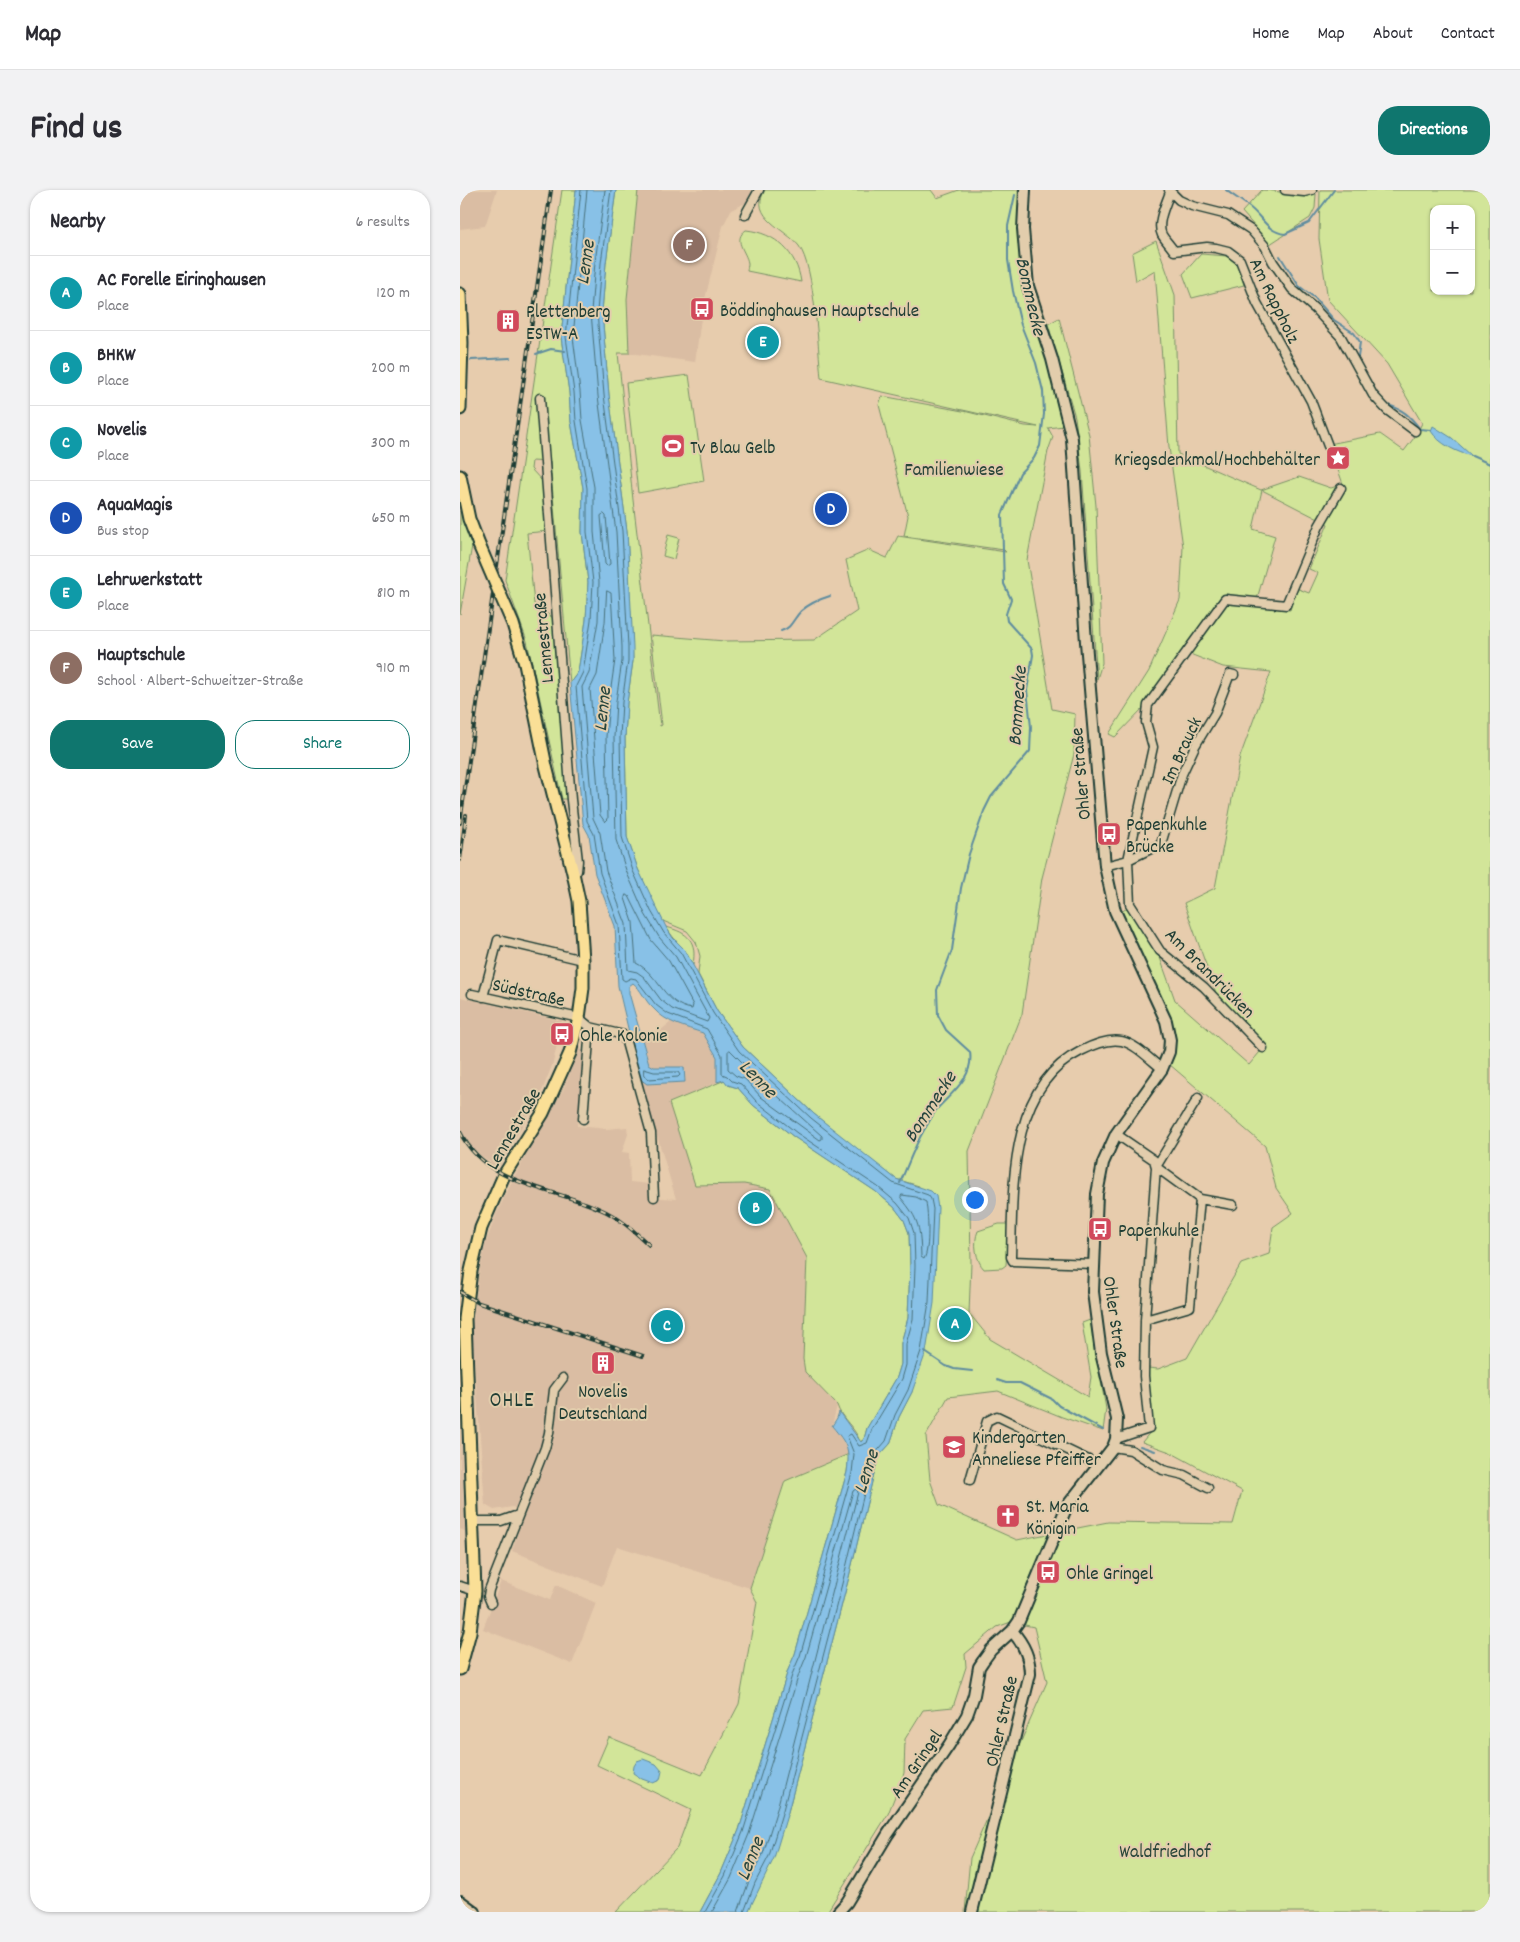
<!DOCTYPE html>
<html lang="en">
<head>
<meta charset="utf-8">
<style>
  :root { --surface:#fff; --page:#f2f2f3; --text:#2b2b33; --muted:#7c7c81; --line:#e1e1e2; --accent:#0f766e }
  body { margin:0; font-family:Dekko,sans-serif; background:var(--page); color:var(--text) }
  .controls { position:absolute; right:15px; top:15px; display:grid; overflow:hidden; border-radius:10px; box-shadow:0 1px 4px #0004 }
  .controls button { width:45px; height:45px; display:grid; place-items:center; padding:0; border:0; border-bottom:1px solid var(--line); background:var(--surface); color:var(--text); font:25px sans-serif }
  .you { position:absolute; left:514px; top:1009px; width:18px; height:18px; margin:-12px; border:4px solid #fff; border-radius:50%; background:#1a73e8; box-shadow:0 0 0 8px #1a73e833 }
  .badge { display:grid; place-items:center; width:32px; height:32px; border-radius:50%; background:var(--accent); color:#fff; font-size:16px; font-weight:700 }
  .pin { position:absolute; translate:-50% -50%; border:2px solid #fff; box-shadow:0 1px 5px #0006 }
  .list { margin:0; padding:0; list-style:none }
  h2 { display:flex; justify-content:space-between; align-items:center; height:65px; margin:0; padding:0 20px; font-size:21px }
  h2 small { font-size:16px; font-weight:400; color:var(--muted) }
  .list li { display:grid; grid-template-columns:32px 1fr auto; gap:15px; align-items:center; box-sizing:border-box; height:75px; padding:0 20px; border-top:1px solid var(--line) }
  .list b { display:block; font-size:19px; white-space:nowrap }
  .list p { margin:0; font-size:16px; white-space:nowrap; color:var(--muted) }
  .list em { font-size:16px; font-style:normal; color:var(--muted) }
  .actions { display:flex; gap:10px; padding:15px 20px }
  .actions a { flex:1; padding:11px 0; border:1px solid var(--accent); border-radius:20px; text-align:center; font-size:18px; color:var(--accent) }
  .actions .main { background:var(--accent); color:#fff }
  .map { position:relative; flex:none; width:1030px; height:1722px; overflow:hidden; border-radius:20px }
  header { display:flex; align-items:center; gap:30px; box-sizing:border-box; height:70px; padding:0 25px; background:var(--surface); border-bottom:1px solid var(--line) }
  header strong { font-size:24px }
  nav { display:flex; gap:28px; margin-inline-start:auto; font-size:18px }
  .intro { display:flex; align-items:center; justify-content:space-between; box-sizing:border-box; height:120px; padding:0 30px }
  h1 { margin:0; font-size:35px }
  .button { padding:12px 22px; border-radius:20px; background:var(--accent); color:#fff; font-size:18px; font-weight:700 }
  main { display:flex; gap:30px; padding:0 30px }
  aside { flex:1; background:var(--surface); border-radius:20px; box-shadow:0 1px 4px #0004 }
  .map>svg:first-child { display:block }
</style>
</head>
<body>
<header>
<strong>Map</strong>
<nav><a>Home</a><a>Map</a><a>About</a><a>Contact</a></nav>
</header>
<div class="intro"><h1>Find us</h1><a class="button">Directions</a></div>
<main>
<aside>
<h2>Nearby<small>6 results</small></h2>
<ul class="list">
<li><span class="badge" style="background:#0f9aa8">A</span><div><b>AC Forelle Eiringhausen</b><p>Place</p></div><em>120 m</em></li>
<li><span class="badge" style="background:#0f9aa8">B</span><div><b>BHKW</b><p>Place</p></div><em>200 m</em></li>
<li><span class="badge" style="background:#0f9aa8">C</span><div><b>Novelis</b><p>Place</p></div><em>300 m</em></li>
<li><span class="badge" style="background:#1a4fb4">D</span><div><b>AquaMagis</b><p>Bus stop</p></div><em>650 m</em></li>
<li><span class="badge" style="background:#0f9aa8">E</span><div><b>Lehrwerkstatt</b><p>Place</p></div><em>810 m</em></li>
<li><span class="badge" style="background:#8d6e63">F</span><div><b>Hauptschule</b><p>School · Albert-Schweitzer-Straße</p></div><em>910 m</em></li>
</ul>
<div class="actions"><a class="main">Save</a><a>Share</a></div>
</aside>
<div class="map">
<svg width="1030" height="1722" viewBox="0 0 1030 1722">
  <rect width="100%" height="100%" fill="#e7ccad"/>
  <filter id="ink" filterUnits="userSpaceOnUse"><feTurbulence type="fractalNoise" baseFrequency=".02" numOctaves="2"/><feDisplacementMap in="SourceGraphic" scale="10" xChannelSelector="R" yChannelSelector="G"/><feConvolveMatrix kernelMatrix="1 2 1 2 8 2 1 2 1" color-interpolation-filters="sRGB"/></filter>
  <g filter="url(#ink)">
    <path fill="#dabda3" d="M0,0H37L25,36L0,39Z
      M178,0H305L302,5L271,20L263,36L242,121L235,172L169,163L167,109Z
      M0,807L102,831L93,873L82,901L38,978L24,968L12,957L0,939Z
      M211,832L243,843L257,867V892L209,913L236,995L284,994L310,999L347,1068L343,1169L345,1182L377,1215L372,1236L381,1248L389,1264L325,1291L290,1398L157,1356L142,1396L52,1361L65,1322L52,1317L34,1320L25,1315L12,1138L19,1083L26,1052L36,1025L55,985L103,900L119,860H123L117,936L147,939L167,937L168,944L162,962L169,963L170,992L189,994L190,1007L216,1009L180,889L187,894L225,891L224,877H194L189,875L181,845L201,840Z
      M0,1238L5,1341L0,1339Z
      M41,1391L90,1410L96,1395L136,1413L112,1474L23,1439Z"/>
    <path fill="#d2e599" stroke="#789166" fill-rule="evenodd" d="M102,0H116L101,147L109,202L111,232L123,298L122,342L128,392L126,430L118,482L110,493L90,272L72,271L71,279L83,292L89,341L67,343L74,414L97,431L110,609H102L67,451L45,390Z
      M156,0H178L167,109L169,163H158L173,310L200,536L202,535L191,445L265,451L354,450L397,421L386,370L409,360L427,368L438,346L546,362L544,360L444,346L448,326L419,215L422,206L508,222L565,236L578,237L361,188C358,158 355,78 339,56C326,39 288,27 305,0H471L477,8L499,0H565V79L603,236L588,238L593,247L588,261L567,370L592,519L615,524L614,564L582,688L562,824L509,961L511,1073L509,1123L530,1149L628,1207L631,1187L622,1133L630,1130L646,1219L643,1241L602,1227L538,1201L488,1207L466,1246L470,1290L479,1315L557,1350L648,1332L773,1334L782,1301L710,1262L682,1252L692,1240L688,1178L698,1179L727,1168L781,1074L809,1064L813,1037L833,1023L816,998L805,956L709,874L713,862L659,723L669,717L698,762L715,810L789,875L805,856L756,803L724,713L755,698L780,567L811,482L763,477L730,464L766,413L830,420L836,398L849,403L858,383L849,379L868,334L802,300L793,339L815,346L797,409L765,404L762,407L685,516L655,547L649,544L689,481L720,410L723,357L709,257L695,80L676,91L672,63L696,51L715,105L718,264L801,300L839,287L871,298L883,294L869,254L920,244L944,261L960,240L959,239L962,233L927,174L868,110L859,49L860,0H1030V1722H505L510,1668L587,1492L574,1437L551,1432L537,1437L505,1464L506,1477L493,1517L463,1520L445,1549L444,1583L428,1624L367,1722H288L328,1622L389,1387L418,1267L430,1254L439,1227L452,1202L459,996L436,989L390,954L354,924L283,857L257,821L238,784L240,766L236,752L227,741L203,731L195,718L178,679L167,647L165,548L167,513L173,471L167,341L149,205L142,122L146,73ZM974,19H1011V101H974Z
      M802,0C823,0 833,9 856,4L855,18L850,28L810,54L782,22Z
      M286,40C316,43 337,63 341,92L287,81C287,79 288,76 288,73C286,61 272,50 286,40Z
      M741,64L767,66L778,74L784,95L732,108L723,84Z
      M599,128L629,245L636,316L642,473L637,489L622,281L615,227L588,134Z
      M229,185L244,291L178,303L166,193Z
      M0,321L13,350L0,424Z
      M208,345L219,348L214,369L203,366Z
      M206,737C229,743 237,751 233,775C224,759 215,751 206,737Z
      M265,890L268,895L278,898L293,915L334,947L415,1001L434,1017L444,1030L449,1043L450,1075L448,1128L441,1153V1174L437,1187L407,1238L404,1249L400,1252C396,1238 381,1229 377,1215L345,1182L343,1169L347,1068L310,999L284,994L235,995L209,913Z
      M539,1034H548L546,1075L542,1078L524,1079C516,1071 513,1052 518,1041Z
      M389,1264L387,1282L335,1464L328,1480L279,1640L261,1683L240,1722H156L217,1658L231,1620L137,1575L149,1547L242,1585L279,1514L297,1412L290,1398L325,1291Z"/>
    <path fill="#88c1e7" stroke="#5e8c9f" d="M116,0H156L146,73L142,122L149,205L167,341L173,457V471L167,513L165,548L167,647L178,679L206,737L213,748L225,760L257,821L283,857L354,924L436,989L471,1001L476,1006L478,1018L474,1113L466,1162L452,1202L439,1227L430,1254L418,1267L389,1387L328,1622L314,1668L288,1722H240L261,1683L279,1640L328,1480L335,1464L387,1282C390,1259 387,1254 372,1236L377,1228L379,1222L401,1252L404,1249L407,1238L437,1187L441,1174V1153L448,1128L450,1075L449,1043L444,1030L434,1017L415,1001L334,947L293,915L278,898L268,895L264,890L257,892V867L243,843C225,837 206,833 193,818C185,811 181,799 173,793L169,796V803L189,874L194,877H224L225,892L187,894L180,889L158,796L155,736L135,684L129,645L123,634L110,493L118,482L126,430L128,392L122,342L123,298L111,232L109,202L101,147Z
      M973,236L992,248L1012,266C998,263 979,254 971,241Z
      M183,1569L196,1574L202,1581L200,1590L193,1593L182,1589L173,1583L174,1576L177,1571Z"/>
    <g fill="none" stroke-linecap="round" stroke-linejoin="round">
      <path stroke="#49727c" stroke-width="1" d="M121,0L106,147L114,202L116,231L127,298V342L133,392L131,430L123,482L116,496L127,631L134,644L140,683L159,735L162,789L165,791L171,788L176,789L196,815L208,824L247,839L262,865V884L267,886L272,891L281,894L296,911L337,943L418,997L437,1013L449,1028L454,1043L455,1076L453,1129L446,1154V1175L442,1189L412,1239L407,1253L399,1256L391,1244L387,1246L394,1264L392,1283L340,1466L333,1482L283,1642L265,1686L245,1722
        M127,0L113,147L120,201L122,230L134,297V342L139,392L138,431L129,483L122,497L133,628L140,643L146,681L166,734L168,780L177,782L184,787L201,810L212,819L247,832L249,828L216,767L199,747L185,724L167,683L156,650L154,547L156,511L162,471V457L156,342L138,206L131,122L135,72L145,0
        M151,0L141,73L137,122L144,205L162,341L168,457V471L162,512L160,547L162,647L173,681L191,721L204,743L221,763L253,823L279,861L351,928L433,993L468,1005L471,1009L473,1019L469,1112L461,1161L448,1200L435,1225L426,1251L413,1266L384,1386L323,1620L309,1666L295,1693L284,1722
        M144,324L146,326L150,374L147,376L145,374L141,326Z
        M147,401L151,403L155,470L149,511L146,547L148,629L145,632L140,625L130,499L137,485L145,432Z
        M166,705L169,706L191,750L209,771L233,815L232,819C204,815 199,784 176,773L173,732L165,708Z
        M270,860L301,891L362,946V949L360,950L301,907L285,889L276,886L268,879V862Z
        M184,879L194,882H218L220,885L218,887L189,889L184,885Z
        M442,1005L456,1007L466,1012C468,1024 470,1059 464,1069L461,1067C460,1039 460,1030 441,1008Z
        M252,1722L271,1688L289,1644L339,1484L346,1467L393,1301L396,1299L398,1302L317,1619L303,1664L289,1691L278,1722"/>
      <path stroke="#5e8c9f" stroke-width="2" d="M766,0C773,6 781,10 788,16C802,26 807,42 825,44L849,33L874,0
        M820,66L839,96L855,108L874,130L894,143L900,152L898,167
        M76,164L91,159L105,161
        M11,170L50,168
        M927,215C943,219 950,226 960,239L971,240
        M1012,266L1030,274
        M321,441C332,438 333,429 341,421C349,414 360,409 370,406
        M440,993C448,975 454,957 464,940C468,934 472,926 476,920C491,903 514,888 510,862L486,840L478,825L477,800L492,760L501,698L509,664L524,621L531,607L570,561L571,537L567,500L573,465L572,459L547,431L546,424L551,409L544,394L542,325L560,283L574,268L580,256L584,224L583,201L576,173L561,135L553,101L548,70V36L555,5
        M465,1162L486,1176L494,1179L512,1181
        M537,1190L546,1193H560L592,1209L599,1216L643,1240
        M680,1256L695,1261"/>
      <defs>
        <path id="street" d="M709,0L719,10L732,16L768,25L791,40L805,56L813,72L832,99L855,119L881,147L913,205L927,220L955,241
          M825,0L844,2L852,0
          M710,2C706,14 696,33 702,45C705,50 710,55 714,61L747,57L756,58L768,61L780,70L797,113L851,211L868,256
          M285,25L299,0
          M80,208L111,610L118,671L117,681L113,683
          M645,676L668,670L701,654L722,584L735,556L755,523L770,484L774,485
          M12,804L119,828L130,837L164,845L191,943L194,1007
          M23,807L38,750L123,770
          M803,858L744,797L700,761L670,714L668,670L693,557L686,532L688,515L765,409L826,415L859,336L881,298
          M123,929L130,837
          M656,944L694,970L696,977L740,1009L773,1015
          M633,1074L553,1071L551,1067C553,998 548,897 621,861C662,840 670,852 702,879
          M685,1130L730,1117L740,1009
          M656,1249L689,1238L684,1186L685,1130L696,977L738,908
          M653,1257L671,1260L703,1280L724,1285L748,1298
          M510,1290L527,1231L537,1226L639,1275
          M14,1331H41L58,1325
          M0,1396L15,1401
          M31,1413L28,1406L29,1400L85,1258L89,1243L94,1200L103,1188"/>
        <path id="secondary" d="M0,1711L15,1722
          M378,1722L387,1712L428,1644L489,1555L507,1525L514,1505L519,1477L523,1471L531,1460L552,1441L559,1431L607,1316L653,1257L656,1249L657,1229L641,1163L633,1102L637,1004L643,973L656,944L702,879L709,862L710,850L706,831L655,721L645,676L626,452L612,249L592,169L568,96L563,39L565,0
          M512,1722L570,1484C570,1467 563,1453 552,1441"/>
        <path id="primary" d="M0,104L2,153L0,219
          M0,286L9,329L19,355
          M0,1479L10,1442L15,1401L5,1129L11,1081L21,1038L44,985L83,923L110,863L119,828L123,798V770L119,711L113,683L86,576L65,474L53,434L40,404"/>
      </defs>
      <use href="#street" stroke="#1f3d34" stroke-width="11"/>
      <use href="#secondary" stroke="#1f3d34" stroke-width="14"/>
      <use href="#primary" stroke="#1f3d34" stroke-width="15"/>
      <use href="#street" stroke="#e2cdac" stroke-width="8"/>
      <use href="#secondary" stroke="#e2cdac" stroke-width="10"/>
      <use href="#primary" stroke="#fadf96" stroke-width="11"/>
      <defs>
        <path id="rail" d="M0,633L91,0
          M0,670L6,625
          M0,942C27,996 91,997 140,1019C159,1027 174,1041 189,1055
          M0,1102L19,1113L183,1166"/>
      </defs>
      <use href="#rail" stroke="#1f3d34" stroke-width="4"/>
      <use href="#rail" stroke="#e2cdac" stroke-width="2" stroke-dasharray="5.5" stroke-linecap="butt"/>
      <defs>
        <path id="primary-bridge" d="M19,355L40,404"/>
      </defs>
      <use href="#primary-bridge" stroke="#1f3d34" stroke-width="15" stroke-linecap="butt"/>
      <use href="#primary-bridge" stroke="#fadf96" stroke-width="11"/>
    </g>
  </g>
  <defs>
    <symbol id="bus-square" viewBox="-11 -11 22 22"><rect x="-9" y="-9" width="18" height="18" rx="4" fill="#d1495b" stroke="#e2cdac"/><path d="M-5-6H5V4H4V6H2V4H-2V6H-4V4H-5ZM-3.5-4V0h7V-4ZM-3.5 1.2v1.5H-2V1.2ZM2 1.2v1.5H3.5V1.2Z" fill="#fff"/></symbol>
    <symbol id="building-square" viewBox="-11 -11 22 22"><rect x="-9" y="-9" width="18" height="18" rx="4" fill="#d1495b" stroke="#e2cdac"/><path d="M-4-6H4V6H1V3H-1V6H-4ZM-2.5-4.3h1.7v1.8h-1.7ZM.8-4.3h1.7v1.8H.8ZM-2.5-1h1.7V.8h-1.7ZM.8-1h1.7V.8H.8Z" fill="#fff"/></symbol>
    <symbol id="stadium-square" viewBox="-11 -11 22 22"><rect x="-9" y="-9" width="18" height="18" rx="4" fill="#d1495b" stroke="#e2cdac"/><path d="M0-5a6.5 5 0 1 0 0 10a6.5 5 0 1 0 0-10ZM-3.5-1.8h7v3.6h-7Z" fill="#fff"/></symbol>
    <symbol id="sight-square" viewBox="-11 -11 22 22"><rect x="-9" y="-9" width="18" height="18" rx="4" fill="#d1495b" stroke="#e2cdac"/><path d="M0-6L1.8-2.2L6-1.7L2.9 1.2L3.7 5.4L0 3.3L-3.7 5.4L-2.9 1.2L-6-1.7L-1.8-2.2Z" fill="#fff"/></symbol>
    <symbol id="school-square" viewBox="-11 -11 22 22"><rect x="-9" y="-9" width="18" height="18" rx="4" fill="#d1495b" stroke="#e2cdac"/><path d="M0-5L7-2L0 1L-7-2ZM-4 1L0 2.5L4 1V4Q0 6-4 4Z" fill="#fff"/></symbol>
    <symbol id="church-square" viewBox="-11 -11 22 22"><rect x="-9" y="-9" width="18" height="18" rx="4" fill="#d1495b" stroke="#e2cdac"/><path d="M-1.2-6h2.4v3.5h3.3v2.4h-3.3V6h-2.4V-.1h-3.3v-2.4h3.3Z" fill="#fff"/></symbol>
  </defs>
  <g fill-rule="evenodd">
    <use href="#bus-square" x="228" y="105" width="28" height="28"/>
    <use href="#building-square" x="34" y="117" width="28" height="28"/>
    <use href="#stadium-square" x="199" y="242" width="28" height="28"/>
    <use href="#sight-square" x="864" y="254" width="28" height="28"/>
    <use href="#bus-square" x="635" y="630" width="28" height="28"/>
    <use href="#bus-square" x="88" y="830" width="28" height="28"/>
    <use href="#bus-square" x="626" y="1025" width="28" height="28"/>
    <use href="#building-square" x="129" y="1159" width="28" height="28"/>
    <use href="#school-square" x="480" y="1243" width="28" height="28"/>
    <use href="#church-square" x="534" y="1312" width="28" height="28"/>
    <use href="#bus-square" x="574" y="1368" width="28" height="28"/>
  </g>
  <g text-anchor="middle" stroke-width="4" stroke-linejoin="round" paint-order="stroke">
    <g font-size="19" fill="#1f3d34" stroke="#e2cdac">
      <text transform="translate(816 110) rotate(64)" y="7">Am Rappholz</text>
      <text transform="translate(82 448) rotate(-95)" y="7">Lennestraße</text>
      <text transform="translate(720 560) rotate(-65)" y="7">Im Brauck</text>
      <text transform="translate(619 584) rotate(-95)" y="7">Ohler Straße</text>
      <text transform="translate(751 782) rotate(45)" y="7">Am Brandrücken</text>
      <text transform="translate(69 801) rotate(13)" y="7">Südstraße</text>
      <text transform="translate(52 938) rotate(-60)" y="7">Lennestraße</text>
      <text transform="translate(657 1132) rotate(82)" y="7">Ohler Straße</text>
      <text transform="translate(540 1531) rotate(-77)" y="7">Ohler Straße</text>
      <text transform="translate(455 1573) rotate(-56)" y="7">Am Gringel</text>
    </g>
    <g font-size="19" fill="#1f3d34" stroke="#e2cdac" text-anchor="start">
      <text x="260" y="126">Böddinghausen Hauptschule</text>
      <text x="66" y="127">Plettenberg<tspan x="66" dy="22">ESTW-A</tspan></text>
      <text x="230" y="263">Tv Blau Gelb</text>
      <text x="860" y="275" text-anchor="end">Kriegsdenkmal/Hochbehälter</text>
      <text x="666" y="640">Papenkuhle<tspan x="666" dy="22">Brücke</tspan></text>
      <text x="120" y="851">Ohle Kolonie</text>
      <text x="658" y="1046">Papenkuhle</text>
      <text x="143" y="1207" text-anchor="middle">Novelis<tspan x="143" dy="22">Deutschland</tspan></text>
      <text x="512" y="1253">Kindergarten<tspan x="512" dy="22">Anneliese Pfeiffer</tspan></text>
      <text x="566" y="1322">St. Maria<tspan x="566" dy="22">Königin</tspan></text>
      <text x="606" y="1389">Ohle Gringel</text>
    </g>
    <g font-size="19" fill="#284539" stroke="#e2cdac">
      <text x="494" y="285">Familienwiese</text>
      <text x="705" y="1667">Waldfriedhof</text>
    </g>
    <g font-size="20" font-style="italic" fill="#24443d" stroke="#e2cdac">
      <text transform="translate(124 72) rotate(-82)" y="7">Lenne</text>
      <text transform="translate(572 106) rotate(77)" y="7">Bommecke</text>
      <text transform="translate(556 516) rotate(-86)" y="7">Bommecke</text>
      <text transform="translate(141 519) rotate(-84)" y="7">Lenne</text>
      <text transform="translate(299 888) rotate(46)" y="7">Lenne</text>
      <text transform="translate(469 916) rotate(-57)" y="7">Bommecke</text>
      <text transform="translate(405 1281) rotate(-72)" y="7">Lenne</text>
      <text transform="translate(289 1668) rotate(-68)" y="7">Lenne</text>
    </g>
    <g font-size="21" letter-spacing="1" fill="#1f3d34" stroke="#e2cdac">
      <text x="52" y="1216">OHLE</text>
    </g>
  </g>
</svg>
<div class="controls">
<button>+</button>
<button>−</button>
</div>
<div class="you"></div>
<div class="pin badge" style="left:495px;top:1134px;background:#0f9aa8">A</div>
<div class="pin badge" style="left:296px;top:1018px;background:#0f9aa8">B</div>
<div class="pin badge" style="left:207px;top:1136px;background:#0f9aa8">C</div>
<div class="pin badge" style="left:371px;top:319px;background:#1a4fb4">D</div>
<div class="pin badge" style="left:303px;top:152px;background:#0f9aa8">E</div>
<div class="pin badge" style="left:229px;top:55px;background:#8d6e63">F</div>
</div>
</main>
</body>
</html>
